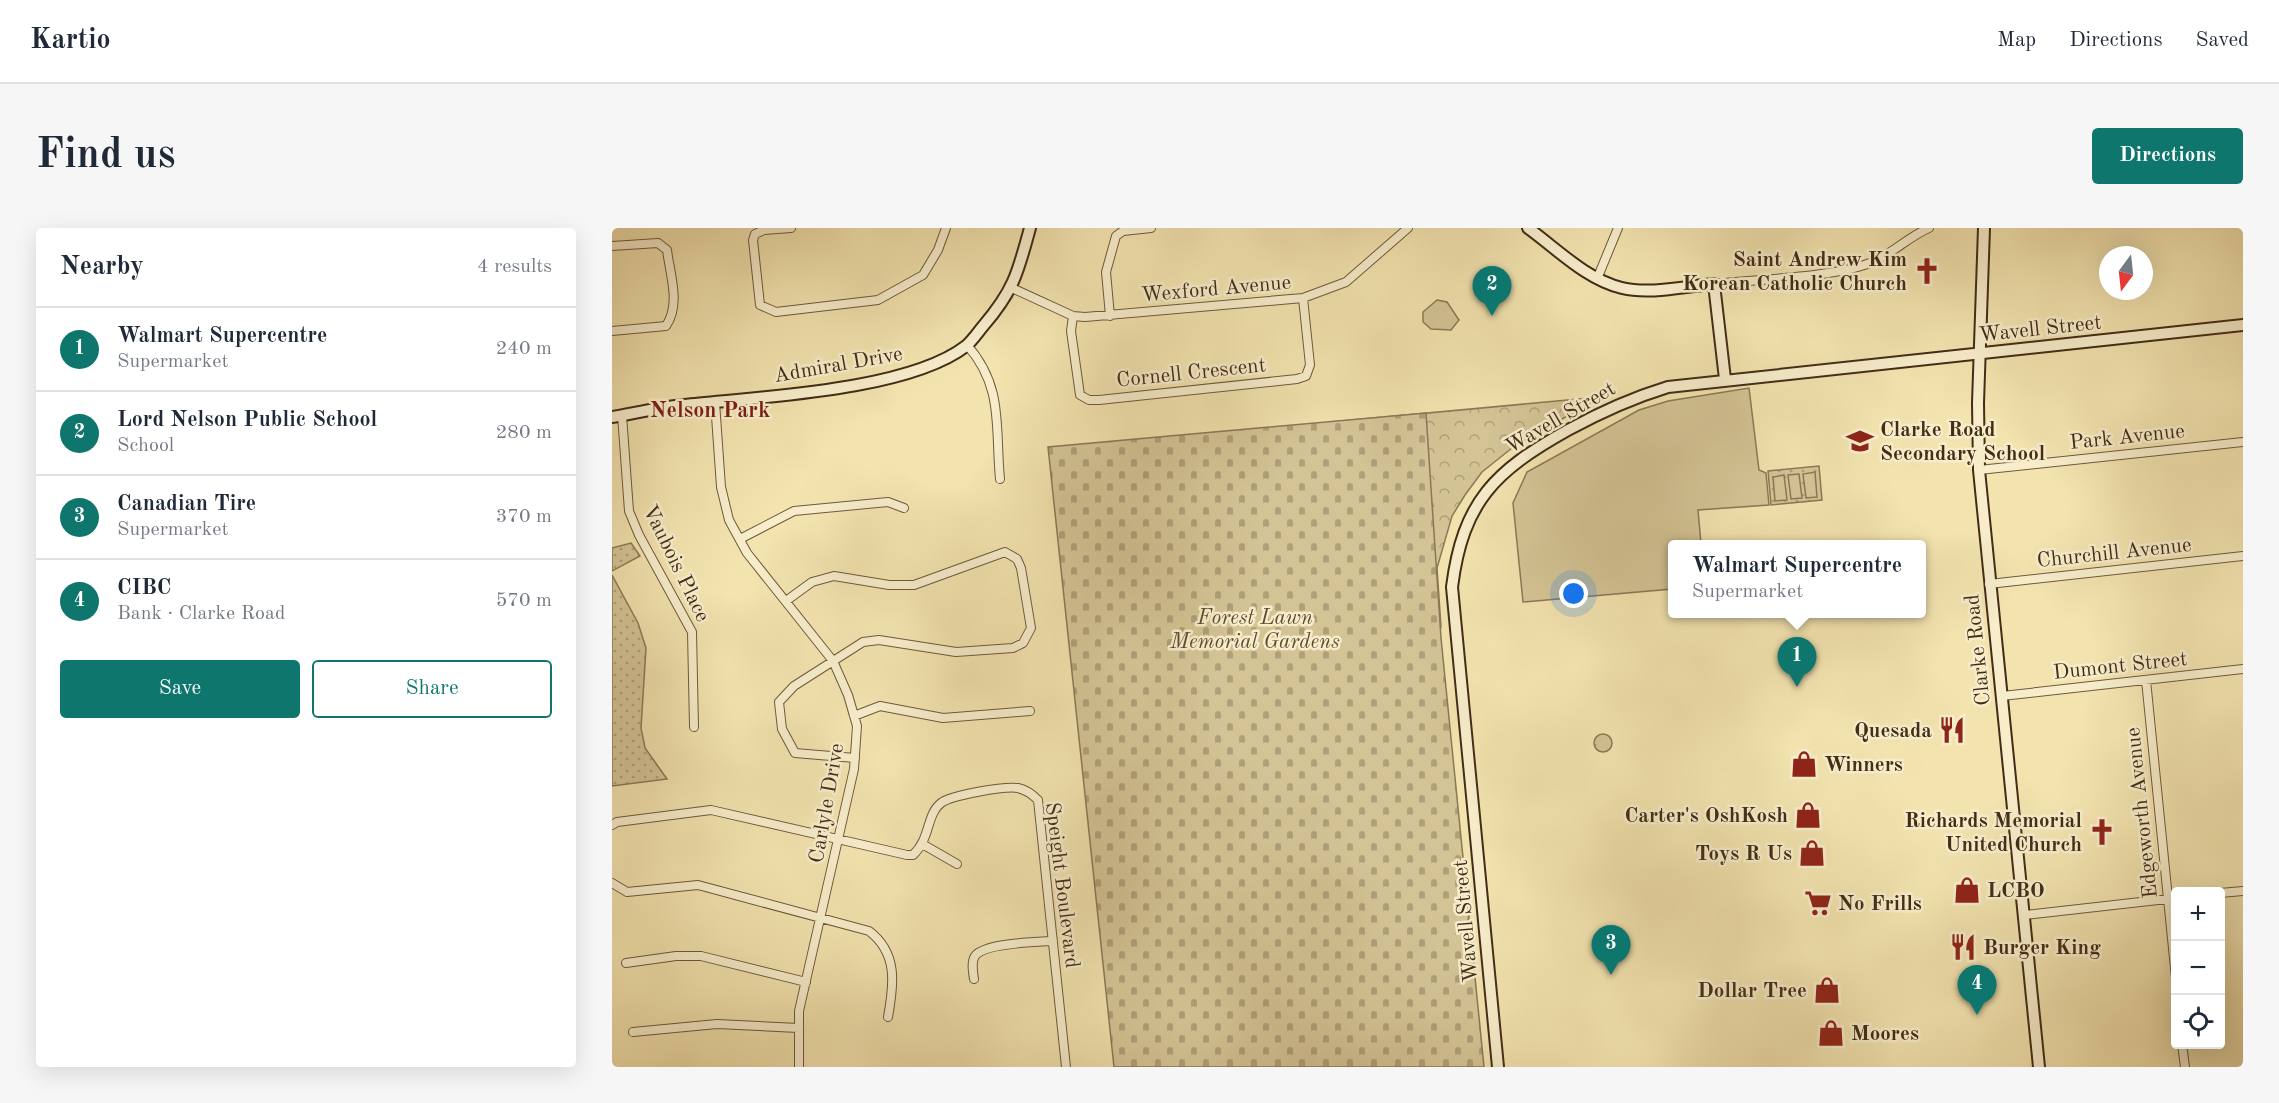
<!DOCTYPE html>
<html lang="en">
<head>
<meta charset="utf-8">
<style>
  :root { --surface:#fff; --page:#f6f6f7; --text:#1f2937; --muted:#747a83; --line:#e0e1e3; --accent:#0f766e }
  body { margin:0; font-family:"Old Standard TT",serif; background:var(--page); color:var(--text) }
  .controls { position:absolute; right:18px; bottom:18px; display:grid; overflow:hidden; border-radius:6px; box-shadow:0 6px 24px #0002 }
  .controls button { width:54px; height:54px; display:grid; place-items:center; padding:0; border:0; border-bottom:2px solid var(--line); background:var(--surface); color:var(--text); font:30px sans-serif }
  .compass { position:absolute; left:1487px; top:18px; width:54px; height:54px; border-radius:50%; background:var(--surface); box-shadow:0 6px 24px #0002; rotate:195deg }
  .you { position:absolute; left:962px; top:366px; width:21px; height:21px; margin:-15px; border:4px solid #fff; border-radius:50%; background:#1a73e8; box-shadow:0 0 0 9px #1a73e833 }
  .badge { display:grid; place-items:center; width:39px; height:39px; border-radius:50%; background:var(--accent); color:#fff; font-size:20px; font-weight:700 }
  .pin { position:absolute; translate:-50% -50px; filter:drop-shadow(0 2px 3px #0008) }
  .pin::after { content:''; position:absolute; top:32px; width:21px; height:18px; background:inherit; clip-path:polygon(0 0,100% 0,50% 100%) }
  .popup { position:absolute; left:1056px; top:312px; width:258px; height:78px; box-sizing:border-box; display:grid; place-content:center; border-radius:6px; background:var(--surface); filter:drop-shadow(0 2px 4px #0005); font-size:20px; white-space:nowrap; color:var(--muted) }
  .popup b { font-size:22px; color:var(--text) }
  .popup::after { content:''; position:absolute; left:50%; top:100%; margin-left:-12px; border:12px solid transparent; border-top-color:var(--surface) }
  .list { margin:0; padding:0; list-style:none }
  h2 { display:flex; justify-content:space-between; align-items:center; height:78px; margin:0; padding:0 24px; font-size:26px }
  h2 small { font-size:20px; font-weight:400; color:var(--muted) }
  .list li { display:grid; grid-template-columns:39px 1fr auto; gap:18px; align-items:center; box-sizing:border-box; height:84px; padding:0 24px; border-top:2px solid var(--line) }
  .list b { display:block; font-size:22px; white-space:nowrap }
  .list p { margin:0; font-size:20px; white-space:nowrap; color:var(--muted) }
  .list em { font-size:20px; font-style:normal; color:var(--muted) }
  .actions { display:flex; gap:12px; padding:18px 24px }
  .actions a { flex:1; padding:14px 0; border:2px solid var(--accent); border-radius:6px; text-align:center; font-size:21px; color:var(--accent) }
  .actions .main { background:var(--accent); color:#fff }
  .icon { flex:none; width:33px; height:33px; fill:none; stroke:currentColor; stroke-width:2; stroke-linecap:round; stroke-linejoin:round }
  .map { position:relative; flex:none; width:1631px; height:839px; overflow:hidden; border-radius:6px }
  header { display:flex; align-items:center; gap:36px; box-sizing:border-box; height:84px; padding:0 30px; background:var(--surface); border-bottom:2px solid var(--line) }
  header strong { font-size:28px }
  nav { display:flex; gap:33px; margin-inline-start:auto; font-size:21px }
  .intro { display:flex; align-items:center; justify-content:space-between; box-sizing:border-box; height:144px; padding:0 36px }
  h1 { margin:0; font-size:42px }
  .button { padding:15px 27px; border-radius:6px; background:var(--accent); color:#fff; font-size:21px; font-weight:700 }
  main { display:flex; gap:36px; padding:0 36px }
  aside { flex:1; background:var(--surface); border-radius:6px; box-shadow:0 6px 24px #0002 }
  .map>svg:first-child { display:block }
</style>
</head>
<body>
<header>
<strong>Kartio</strong>
<nav><a>Map</a><a>Directions</a><a>Saved</a></nav>
</header>
<div class="intro"><h1>Find us</h1><a class="button">Directions</a></div>
<main>
<aside>
<h2>Nearby<small>4 results</small></h2>
<ul class="list">
<li><span class="badge">1</span><div><b>Walmart Supercentre</b><p>Supermarket</p></div><em>240 m</em></li>
<li><span class="badge">2</span><div><b>Lord Nelson Public School</b><p>School</p></div><em>280 m</em></li>
<li><span class="badge">3</span><div><b>Canadian Tire</b><p>Supermarket</p></div><em>370 m</em></li>
<li><span class="badge">4</span><div><b>CIBC</b><p>Bank · Clarke Road</p></div><em>570 m</em></li>
</ul>
<div class="actions"><a class="main">Save</a><a>Share</a></div>
</aside>
<div class="map">
<svg width="1631" height="839" viewBox="0 0 1631 839">
  <defs>
    <pattern id="grass-tufts" width="24" height="20" patternUnits="userSpaceOnUse" patternTransform="scale(1.5)"><rect width="24" height="20" fill="#d4c495"/><path d="M3 7l-1-3M5 7V3M7 7l1-3M15 17l-1-3M17 17v-4M19 17l1-3" fill="none" stroke="#aea079"/></pattern>
    <pattern id="forest-crowns" width="20" height="18" patternUnits="userSpaceOnUse" patternTransform="scale(1.5)"><rect width="20" height="18" fill="#d4c495"/><path d="M2 6a3 3 0 1 1 6 0M12 15a3 3 0 1 1 6 0" fill="none" stroke="#aea079"/></pattern>
    <pattern id="cemetery-stones" width="16" height="16" patternUnits="userSpaceOnUse" patternTransform="scale(1.5)"><rect width="16" height="16" fill="#d4c495"/><path d="M2 7V4a2 2 0 0 1 4 0v3zM10 15v-3a2 2 0 0 1 4 0v3z" fill="#aea079"/></pattern>
    <pattern id="park-dots" width="8" height="8" patternUnits="userSpaceOnUse" patternTransform="scale(1.5)"><rect width="8" height="8" fill="#d4c495"/><path d="M2 2h.1M6 6h.1" fill="none" stroke="#aea079" stroke-width="1.8" stroke-linecap="round"/></pattern>
  </defs>
  <rect width="100%" height="100%" fill="#f2e3af"/>
  <filter id="stains"><feTurbulence type="fractalNoise" baseFrequency=".00333" numOctaves="4"/><feColorMatrix values="0 0 0 0 .2 0 0 0 0 .09 0 0 0 0 .02 0 0 0 .5 -.17"/></filter>
  <radialGradient id="worn" r=".72"><stop offset=".6" stop-color="#630" stop-opacity="0"/><stop offset="1" stop-color="#630" stop-opacity=".3"/></radialGradient>
  <path fill="url(#grass-tufts)" stroke="#8b7856" stroke-width="1.5" d="M982 515a9 9 0 1 1 18 0a9 9 0 1 1-18 0Z"/>
  <path fill="url(#forest-crowns)" stroke="#8b7856" stroke-width="1.5" d="M988,169L900,220L870,244L853,267L840,288L825,340L829,399L800,402L719,194Z"/>
  <path fill="url(#cemetery-stones)" stroke="#8b7856" stroke-width="1.5" d="M814,185L829,410L872,839H502L436,219Z"/>
  <path fill="url(#park-dots)" stroke="#8b7856" stroke-width="1.5" d="M1207,238L1210,272L1159,277L1156,243Z
    M19,315L28,328L0,343V320Z
    M0,347L26,395L34,420L29,500L33,520L55,551L0,558Z"/>
  <path fill="#d4c495" stroke="#8b7856" stroke-width="1.5" d="M825,72L835,74L847,92L839,102L819,101L811,94V84Z
    M1137,160L1147,242L1154,245L1157,277L1086,282L1089,316H1060V361L911,374L901,275L915,244L1027,182L1056,173Z
    M1203,244L1205,269L1194,270L1191,246Z
    M1187,246L1190,270L1179,271L1176,247Z
    M1172,247L1175,272L1163,273L1161,249Z"/>
  <g fill="none" stroke-linecap="round" stroke-linejoin="round">
    <defs>
      <path id="street" d="M179,0L152,2L143,6L141,12L148,77L164,84L266,72L311,47L326,22L334,0
        M0,18L46,15L55,22C58,47 69,76 54,98L0,103
        M985,51L1006,0
        M1102,56C1147,51 1218,50 1258,35C1279,27 1296,9 1317,0
        M400,60L461,88L473,89L691,70L734,54L796,0
        M461,88L459,103L468,167L477,172H487L685,151L694,148L698,137L691,70
        M498,88L494,44L504,8L511,3L539,0
        M355,117C392,159 383,199 388,251
        M103,174L109,259L117,292L135,325L221,433L236,467L245,498L242,541L187,783V839
        M10,187L17,283L27,307L80,404L82,499
        M1367,242L1631,214
        M128,311L182,283L276,274L292,280
        M1377,356L1631,328
        M174,373L200,354L222,348L277,357H302L393,324L405,331L409,340L419,400L411,415L401,420L344,424L267,412L251,414L182,458L167,474L170,501L183,525L243,530
        M1534,452L1564,750
        M1390,468L1631,441
        M242,488L268,478L331,490L418,483
        M0,597L5,594L99,582L295,627H301C319,610 314,587 329,575C339,567 393,558 406,560C415,562 420,566 426,572L454,839
        M312,617L345,636
        M0,655L15,664L86,657L257,703C286,725 282,756 276,789
        M1608,665L1631,663
        M1413,687L1564,670
        M14,735L64,728H89L194,754
        M362,751C361,744 359,734 363,728C372,715 424,714 441,713
        M21,804L105,796L186,800
        M1570,816L1573,839"/>
      <path id="secondary" d="M916,0C945,21 975,52 1010,60C1038,67 1074,58 1102,56L1113,151
        M1372,0L1366,175L1367,242L1427,839
        M0,189C24,185 48,179 72,177C146,169 296,163 354,118C361,112 366,104 372,97C402,62 406,44 418,0
        M886,839L840,359C851,273 883,243 956,202C989,184 1020,170 1056,159L1631,97"/>
    </defs>
    <use href="#street" stroke="#6e5a3d" stroke-width="10"/>
    <use href="#secondary" stroke="#422d17" stroke-width="14"/>
    <use href="#street" stroke="#f7edcb" stroke-width="8"/>
    <use href="#secondary" stroke="#f7edcb" stroke-width="10"/>
  </g>
  <defs>
    <symbol id="church-bare" viewBox="-9 -9 18 18"><path d="M-1.2-6h2.4v3.5h3.3v2.4h-3.3V6h-2.4V-.1h-3.3v-2.4h3.3Z" fill="#8f2418" stroke="#f7edcb" stroke-width="2.5" paint-order="stroke"/></symbol>
    <symbol id="school-bare" viewBox="-9 -9 18 18"><path d="M0-5L7-2L0 1L-7-2ZM-4 1L0 2.5L4 1V4Q0 6-4 4Z" fill="#8f2418" stroke="#f7edcb" stroke-width="2.5" paint-order="stroke"/></symbol>
    <symbol id="restaurant-bare" viewBox="-9 -9 18 18"><path d="M-5-6h1v4h1v-4h1v4h1v-4h1v5L-1.5 .5V6h-2V.5L-5-1ZM5-6V6H3V1.5H1.5Q1.5-4 5-6Z" fill="#8f2418" stroke="#f7edcb" stroke-width="2.5" paint-order="stroke"/></symbol>
    <symbol id="shop-bare" viewBox="-9 -9 18 18"><path d="M-5-2.5h2.3a2.7 3.5 0 0 1 5.4 0H5L5.5 6h-11ZM-1.5-2.5h3a1.5 2.3 0 0 0-3 0Z" fill="#8f2418" stroke="#f7edcb" stroke-width="2.5" paint-order="stroke"/></symbol>
    <symbol id="supermarket-bare" viewBox="-9 -9 18 18"><path d="M-6-5.5h2.5l.6 2H6L4.5 2H-2.5L-4.4-4H-6ZM-1.5 3.2a1.3 1.3 0 1 0 .1 0ZM3 3.2a1.3 1.3 0 1 0 .1 0Z" fill="#8f2418" stroke="#f7edcb" stroke-width="2.5" paint-order="stroke"/></symbol>
  </defs>
  <g fill-rule="evenodd">
    <use href="#church-bare" x="1296" y="24" width="38" height="38"/>
    <use href="#school-bare" x="1229" y="194" width="38" height="38"/>
    <use href="#restaurant-bare" x="1321" y="483" width="38" height="38"/>
    <use href="#shop-bare" x="1173" y="517" width="38" height="38"/>
    <use href="#shop-bare" x="1177" y="568" width="38" height="38"/>
    <use href="#church-bare" x="1471" y="585" width="38" height="38"/>
    <use href="#shop-bare" x="1181" y="606" width="38" height="38"/>
    <use href="#shop-bare" x="1336" y="643" width="38" height="38"/>
    <use href="#supermarket-bare" x="1187" y="656" width="38" height="38"/>
    <use href="#restaurant-bare" x="1332" y="700" width="38" height="38"/>
    <use href="#shop-bare" x="1196" y="743" width="38" height="38"/>
    <use href="#shop-bare" x="1200" y="786" width="38" height="38"/>
  </g>
  <g text-anchor="middle" stroke-width="5" stroke-linejoin="round" paint-order="stroke">
    <g font-size="21" font-weight="bold" fill="#422d17" stroke="#f7edcb" text-anchor="end">
      <text x="1295" y="38">Saint Andrew Kim<tspan x="1295" dy="24">Korean Catholic Church</tspan></text>
      <text x="1268" y="208" text-anchor="start">Clarke Road<tspan x="1268" dy="24">Secondary School</tspan></text>
      <text x="1320" y="509">Quesada</text>
      <text x="1212" y="543" text-anchor="start">Winners</text>
      <text x="1176" y="594">Carter's OshKosh</text>
      <text x="1470" y="599">Richards Memorial<tspan x="1470" dy="24">United Church</tspan></text>
      <text x="1180" y="632">Toys R Us</text>
      <text x="1375" y="669" text-anchor="start">LCBO</text>
      <text x="1226" y="682" text-anchor="start">No Frills</text>
      <text x="1371" y="726" text-anchor="start">Burger King</text>
      <text x="1195" y="769">Dollar Tree</text>
      <text x="1239" y="812" text-anchor="start">Moores</text>
    </g>
    <g font-size="21" fill="#422d17" stroke="#f7edcb">
      <text transform="translate(604 60) rotate(-5)" y="7">Wexford Avenue</text>
      <text transform="translate(1428 100) rotate(-6)" y="7">Wavell Street</text>
      <text transform="translate(226 136) rotate(-10)" y="7">Admiral Drive</text>
      <text transform="translate(579 144) rotate(-6)" y="7">Cornell Crescent</text>
      <text transform="translate(948 189) rotate(-30)" y="7">Wavell Street</text>
      <text transform="translate(1515 208) rotate(-6)" y="7">Park Avenue</text>
      <text transform="translate(1502 324) rotate(-6)" y="7">Churchill Avenue</text>
      <text transform="translate(65 335) rotate(64)" y="7">Vaubois Place</text>
      <text transform="translate(1365 422) rotate(-96)" y="7">Clarke Road</text>
      <text transform="translate(1508 437) rotate(-6)" y="7">Dumont Street</text>
      <text transform="translate(214 575) rotate(-80)" y="7">Carlyle Drive</text>
      <text transform="translate(1529 585) rotate(-96)" y="7">Edgeworth Avenue</text>
      <text transform="translate(451 657) rotate(83)" y="7">Speight Boulevard</text>
      <text transform="translate(853 693) rotate(-95)" y="7">Wavell Street</text>
    </g>
    <g font-size="21" font-style="italic" fill="#5f4b30" stroke="#f7edcb">
      <text x="643" y="396">Forest Lawn<tspan x="643" dy="24">Memorial Gardens</tspan></text>
    </g>
    <g font-size="22" font-weight="bold" fill="#7a1f14" stroke="#f7edcb">
      <text x="98" y="189">Nelson Park</text>
    </g>
  </g>
  <rect width="100%" height="100%" filter="url(#stains)"/>
  <rect width="100%" height="100%" fill="url(#worn)"/>
</svg>
<div class="controls">
<button>+</button>
<button>−</button>
<button><svg class="icon" aria-label="locate" viewBox="0 0 24 24"><circle cx="12" cy="12" r="6"/><path d="M12 2v4M12 18v4M2 12h4M18 12h4"/></svg></button>
</div>
<svg class="compass" viewBox="-18 -18 36 36"><path d="M0-13l5 13h-10z" fill="#e53935"/><path d="M0 13l5-13h-10z" fill="#747a83"/></svg>
<div class="you"></div>
<div class="pin badge" style="left:1185px;top:459px">1</div>
<div class="popup"><b>Walmart Supercentre</b>Supermarket</div>
<div class="pin badge" style="left:880px;top:88px">2</div>
<div class="pin badge" style="left:999px;top:747px">3</div>
<div class="pin badge" style="left:1365px;top:787px">4</div>
</div>
</main>
</body>
</html>
